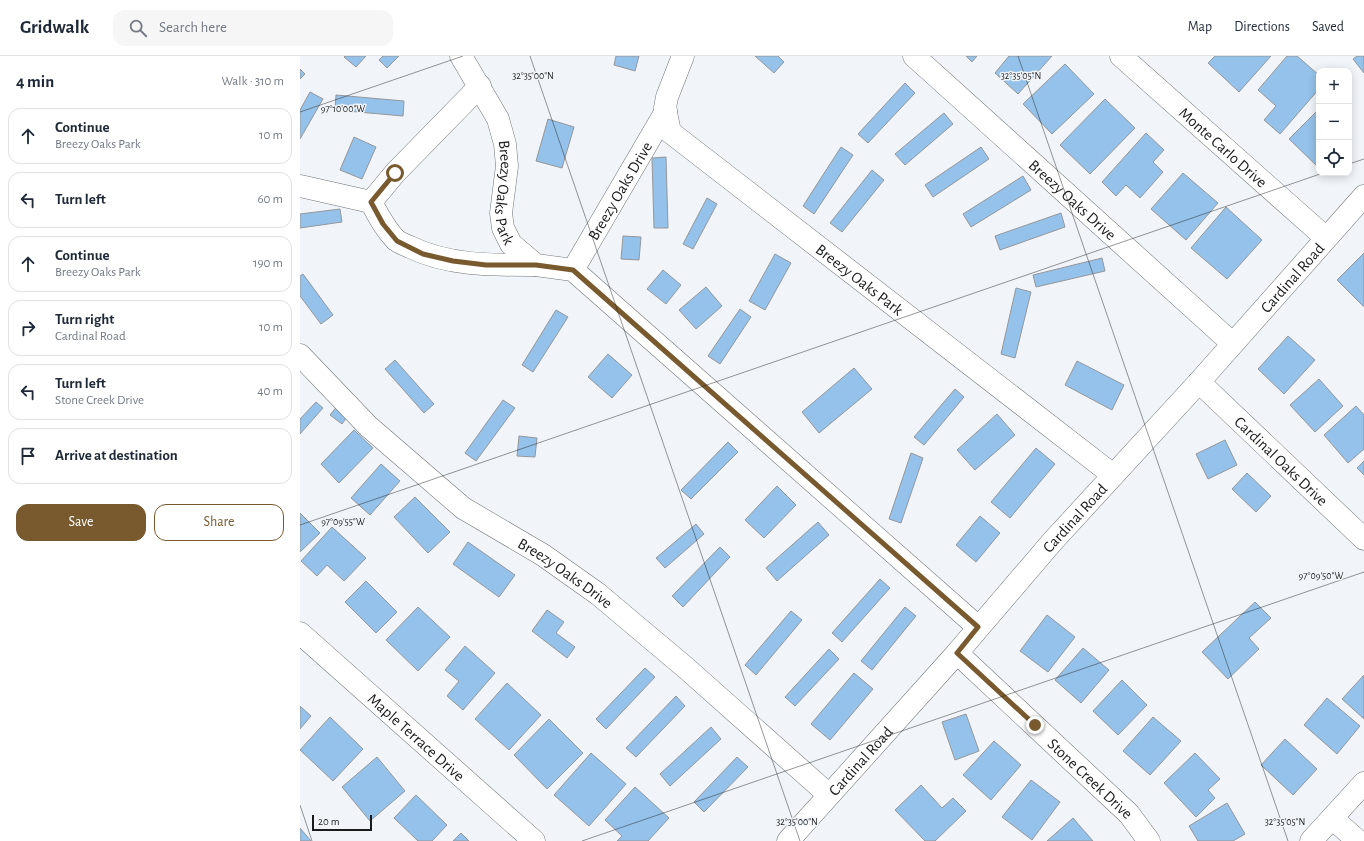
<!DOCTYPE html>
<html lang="en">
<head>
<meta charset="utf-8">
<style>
  :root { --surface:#fff; --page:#f6f6f7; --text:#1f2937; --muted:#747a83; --line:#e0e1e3; --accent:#785a2e }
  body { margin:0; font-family:"Alegreya Sans",sans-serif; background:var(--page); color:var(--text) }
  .controls { position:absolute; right:12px; top:12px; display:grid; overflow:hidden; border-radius:8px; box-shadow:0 2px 10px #0003 }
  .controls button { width:36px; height:36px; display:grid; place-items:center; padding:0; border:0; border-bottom:1px solid var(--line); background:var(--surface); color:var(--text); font:20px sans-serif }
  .scale { position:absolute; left:12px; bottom:10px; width:60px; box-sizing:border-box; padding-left:4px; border:2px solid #1a1b1c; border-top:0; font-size:11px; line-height:14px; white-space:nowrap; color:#1a1b1c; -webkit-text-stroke:3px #f1f5f9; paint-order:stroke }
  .stop { position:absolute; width:12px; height:12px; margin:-9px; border:3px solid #785a2e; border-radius:50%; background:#fff }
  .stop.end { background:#785a2e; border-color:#fff; box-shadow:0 1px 4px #0008 }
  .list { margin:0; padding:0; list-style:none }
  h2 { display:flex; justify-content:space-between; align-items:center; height:52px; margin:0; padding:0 16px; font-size:17px }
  h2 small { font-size:13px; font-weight:400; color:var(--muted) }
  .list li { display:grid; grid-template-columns:26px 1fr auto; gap:12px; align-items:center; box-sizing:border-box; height:56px; margin:0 8px 8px; padding:0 8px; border:1px solid var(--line); border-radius:12px }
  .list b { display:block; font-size:15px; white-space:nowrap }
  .list p { margin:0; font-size:13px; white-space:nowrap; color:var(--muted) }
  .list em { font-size:13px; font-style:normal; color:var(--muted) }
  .actions { display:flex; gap:8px; padding:12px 16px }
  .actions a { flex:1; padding:9px 0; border:1px solid var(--accent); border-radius:12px; text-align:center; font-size:14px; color:var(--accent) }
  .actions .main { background:var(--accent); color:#fff }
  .icon { flex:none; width:22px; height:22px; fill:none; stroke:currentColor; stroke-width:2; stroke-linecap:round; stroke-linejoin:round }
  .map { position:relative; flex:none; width:1064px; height:785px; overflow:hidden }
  header { display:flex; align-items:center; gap:24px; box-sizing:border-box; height:56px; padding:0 20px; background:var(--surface); border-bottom:1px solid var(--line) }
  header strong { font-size:19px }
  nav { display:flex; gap:22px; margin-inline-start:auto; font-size:14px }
  .search { width:280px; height:36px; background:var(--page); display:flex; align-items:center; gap:10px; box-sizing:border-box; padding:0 14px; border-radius:12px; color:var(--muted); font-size:15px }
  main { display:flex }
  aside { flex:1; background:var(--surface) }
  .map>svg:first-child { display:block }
</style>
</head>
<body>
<header>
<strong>Gridwalk</strong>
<div class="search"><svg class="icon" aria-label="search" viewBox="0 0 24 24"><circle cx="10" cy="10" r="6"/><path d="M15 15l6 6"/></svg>Search here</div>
<nav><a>Map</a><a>Directions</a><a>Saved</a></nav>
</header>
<main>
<aside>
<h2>4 min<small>Walk · 310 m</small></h2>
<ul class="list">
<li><svg class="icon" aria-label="ahead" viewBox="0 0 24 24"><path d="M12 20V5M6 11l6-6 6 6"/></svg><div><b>Continue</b><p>Breezy Oaks Park</p></div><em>10 m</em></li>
<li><svg class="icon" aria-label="left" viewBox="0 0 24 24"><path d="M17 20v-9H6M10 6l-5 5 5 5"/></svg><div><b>Turn left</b></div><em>60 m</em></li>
<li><svg class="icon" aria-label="ahead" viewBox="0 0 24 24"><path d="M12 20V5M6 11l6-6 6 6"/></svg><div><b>Continue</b><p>Breezy Oaks Park</p></div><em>190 m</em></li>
<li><svg class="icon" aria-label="right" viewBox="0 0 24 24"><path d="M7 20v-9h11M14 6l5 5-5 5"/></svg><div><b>Turn right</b><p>Cardinal Road</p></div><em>10 m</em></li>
<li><svg class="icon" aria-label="left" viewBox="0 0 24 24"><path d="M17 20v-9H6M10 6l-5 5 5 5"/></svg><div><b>Turn left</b><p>Stone Creek Drive</p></div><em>40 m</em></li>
<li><svg class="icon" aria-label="arrive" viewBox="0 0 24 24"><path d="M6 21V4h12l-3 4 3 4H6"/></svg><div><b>Arrive at destination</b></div></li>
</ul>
<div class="actions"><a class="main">Save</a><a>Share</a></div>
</aside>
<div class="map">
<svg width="1064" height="785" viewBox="0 0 1064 785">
  <rect width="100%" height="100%" fill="#f1f5f9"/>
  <path fill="#94c2ea" stroke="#94979b" d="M45,0H66L56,11L44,1Z
    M83,0H99L87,12L79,4Z
    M316,0H339L335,15L314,9Z
    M455,0H478L484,6L474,17Z
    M666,0H677L672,6Z
    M709,0H752L718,38L695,17Z
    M915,0H971L939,36L908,7Z
    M987,0H997L1019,19V33L980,78L964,64L976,50L958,34Z
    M1057,0H1064V17L1053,3Z
    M765,8L794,38L752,78L723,48Z
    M0,13L5,18L0,23Z
    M605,27L615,37L568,87L558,78Z
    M10,36L23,43L0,83V54Z
    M36,39L104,45L103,60L35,54Z
    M805,43L835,72L790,118L760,89Z
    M1019,53V112L989,83Z
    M644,57L653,68L605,109L595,98Z
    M248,63L274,71L262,112L236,105Z
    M846,77L864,94L853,106L863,116L840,142L826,129L816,140L802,126Z
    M54,81L76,91L62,123L40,114Z
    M541,91L553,99L514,158L503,150Z
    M681,91L689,103L633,141L625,129Z
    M366,101L368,172H354L352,102Z
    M572,114L584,124L542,176L530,167Z
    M883,117L918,147L886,184L851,153Z
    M723,120L731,134L671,171L663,158Z
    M407,142L417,148L393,193L383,188Z
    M926,151L962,184L927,223L891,192Z
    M40,153L42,166L0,172V158Z
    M761,157L765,171L700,194L695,180Z
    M323,180L341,181L339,204L321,203Z
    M1064,197V250H1063L1037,224Z
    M475,198L491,207L465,254L449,245Z
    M802,202L805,215L736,231L733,219Z
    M363,214L381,229L366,248L347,233Z
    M3,218L33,259L21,268L0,240V220Z
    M406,231L422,250L396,273L379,254Z
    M716,232L731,236L715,302L701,298Z
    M440,253L451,261L420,308L408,300Z
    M256,254L268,261L233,316L222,309Z
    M988,280L1015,304L984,338L958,313Z
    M308,298L332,319L312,342L288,321Z
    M95,304L134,348L124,357L85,313Z
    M777,305L824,329L812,354L765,329Z
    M554,312L572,333L519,377L502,356Z
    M1019,323L1043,350L1015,376L990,349Z
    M655,333L664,341L624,389L614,381Z
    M203,344L215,352L176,405L165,397Z
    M16,346L23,352L0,378V363Z
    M38,349L49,358L42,368L30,359Z
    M1056,350L1064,359V393L1048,407L1024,379Z
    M697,358L715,379L675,414L657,394Z
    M54,374L73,392L39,427L21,408Z
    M219,380L237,382L235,401L217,400Z
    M925,384L937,409L908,423L896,398Z
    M428,386L438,396L391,443L381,434Z
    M736,392L755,408L710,462L691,446Z
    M611,397L623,402L601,467L589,463Z
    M1064,405V419L1057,412Z
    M81,408L100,425L70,459L51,442Z
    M947,417L971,440L956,456L932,433Z
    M477,430L496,449L464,482L445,464Z
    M115,441L150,476L128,497L94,461Z
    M0,457L20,477L0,496Z
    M680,460L700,477L676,506L656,489Z
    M518,466L529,479L477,525L466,512Z
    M396,468L404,478L365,512L356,502Z
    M32,471L66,502L44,525L27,509L17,520L1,505Z
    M168,486L215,519L199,541L153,508Z
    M420,491L430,501L383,551L372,540Z
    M580,523L590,532L542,586L532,577Z
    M66,525L97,556L76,577L45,546Z
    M955,546L971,562L949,582L959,593L928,623L902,596Z
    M118,551L150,581L118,615L86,584Z
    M605,551L616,560L572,614L561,605Z
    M247,554L264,566L256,577L275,591L267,602L232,575Z
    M491,555L502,564L456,619L445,609Z
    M747,559L775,581L748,616L720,595Z
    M165,590L195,617L163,654L147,640L159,625L145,614Z
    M783,592L809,614L781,647L755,624Z
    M529,593L539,603L495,650L485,641Z
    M345,612L355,621L306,673L296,663Z
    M554,617L573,633L530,684L511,668Z
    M1064,619V663L1042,643Z
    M822,624L847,649L818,679L793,655Z
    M207,627L241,659L209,694L175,663Z
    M376,640L385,650L336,701L326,692Z
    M1027,642L1060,670L1037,698L1004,669Z
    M0,650L11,660L0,673Z
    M666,658L679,695L655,704L642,666Z
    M30,661L63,693L33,725L0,694Z
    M853,661L881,685L850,719L823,695Z
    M249,663L283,697L247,733L214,699Z
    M411,671L421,683L370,730L360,718Z
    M985,683L1017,713L993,739L961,709Z
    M694,685L721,709L691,744L663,719Z
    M291,697L326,728L289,770L254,739Z
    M895,697L920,723L908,734L915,742L896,761L864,727Z
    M77,701L105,735L70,765L42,731Z
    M437,701L448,711L404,756L394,746Z
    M731,724L760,746L732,784L702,761Z
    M621,729L642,752L653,742L666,755L635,785H625L595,754Z
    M335,731L369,762L348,785H317L322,780L305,764Z
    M116,739L147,769L132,785H118L94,762Z
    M927,747L945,778L933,785H898L889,770Z
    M773,762L793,785H747Z
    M0,772L11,785H0Z
    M161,777L169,785H153Z"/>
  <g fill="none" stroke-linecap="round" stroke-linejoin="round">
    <defs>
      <g id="minor">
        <path id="s1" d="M161,0L198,63L205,88L207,110L201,157L203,172L211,188L236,209L273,214L678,571"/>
        <path id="s2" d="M383,0L367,41L365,52L370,76L813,419"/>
        <path id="s3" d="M614,0L932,287"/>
        <path id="s4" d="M821,0L1026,182"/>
        <path d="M0,130L71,146L95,117L180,30"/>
        <path d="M71,146C78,159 85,173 96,184C100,187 105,189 110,191C149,210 193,209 236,209"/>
        <path id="s5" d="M273,214L366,55"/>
        <path id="s6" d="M0,299L68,370L163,452L243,499L298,538L386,612L529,739"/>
        <path id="s7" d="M899,326L1064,483"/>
        <path id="s8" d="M0,577L234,785"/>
        <path id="s9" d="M657,597L829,758L849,785"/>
        <path d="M1032,762L1058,785"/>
        <path id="s10" d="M488,785L657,597L752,486L899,326L1064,140"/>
        <path d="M1011,785L1064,727"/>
      </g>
    </defs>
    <use href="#minor" stroke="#6f7376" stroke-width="23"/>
    <use href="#minor" stroke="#fff" stroke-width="22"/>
  </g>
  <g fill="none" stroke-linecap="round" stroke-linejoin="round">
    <path stroke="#785a2e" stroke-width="5" d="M95,117L71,146L83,168L97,185L123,198L153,205L186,209H236L273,214L678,571L657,597L735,669"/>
  </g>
  <path fill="none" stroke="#1a1b1c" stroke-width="1" stroke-opacity="0.45" d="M230,0L500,785M718,0L988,785M0,56L163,0M1049,108L1064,103M0,469L1023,117M0,749L12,785M282,785L1064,516"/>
  <g text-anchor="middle" stroke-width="3" stroke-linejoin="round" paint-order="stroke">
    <g font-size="16" fill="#1a1b1c" stroke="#f1f5f9">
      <text dy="6" stroke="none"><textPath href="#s4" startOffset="137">Monte Carlo Drive</textPath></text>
      <text dy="6" stroke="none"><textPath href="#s1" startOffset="148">Breezy Oaks Park</textPath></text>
      <text dy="6" stroke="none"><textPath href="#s5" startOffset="92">Breezy Oaks Drive</textPath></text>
      <text dy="6" stroke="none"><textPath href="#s3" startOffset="214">Breezy Oaks Drive</textPath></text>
      <text dy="6" stroke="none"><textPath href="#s10" startOffset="756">Cardinal Road</textPath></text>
      <text dy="6" stroke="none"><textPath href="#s2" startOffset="320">Breezy Oaks Park</textPath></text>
      <text dy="6" stroke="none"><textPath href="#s7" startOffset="114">Cardinal Oaks Drive</textPath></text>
      <text dy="6" stroke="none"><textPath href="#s10" startOffset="432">Cardinal Road</textPath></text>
      <text dy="6" stroke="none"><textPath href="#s6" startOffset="345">Breezy Oaks Drive</textPath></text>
      <text dy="6" stroke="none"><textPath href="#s8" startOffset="156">Maple Terrace Drive</textPath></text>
      <text dy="6" stroke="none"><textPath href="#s10" startOffset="108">Cardinal Road</textPath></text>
      <text dy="6" stroke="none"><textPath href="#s9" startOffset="183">Stone Creek Drive</textPath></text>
    </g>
  </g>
  <g font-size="10" text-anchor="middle" fill="#1a1b1c" stroke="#f1f5f9" stroke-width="3" stroke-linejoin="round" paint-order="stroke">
    <text x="233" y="23">32°35'00"N</text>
    <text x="721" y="23">32°35'05"N</text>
    <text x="43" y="56">97°10'00"W</text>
    <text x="43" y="469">97°09'55"W</text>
    <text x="1021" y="523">97°09'50"W</text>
    <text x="497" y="769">32°35'00"N</text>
    <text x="985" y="769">32°35'05"N</text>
  </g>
</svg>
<div class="controls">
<button>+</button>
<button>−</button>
<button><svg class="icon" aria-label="locate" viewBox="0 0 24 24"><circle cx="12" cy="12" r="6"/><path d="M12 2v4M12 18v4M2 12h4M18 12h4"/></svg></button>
</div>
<div class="scale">20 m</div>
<div class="stop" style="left:95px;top:117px"></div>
<div class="stop end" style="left:735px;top:669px"></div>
</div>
</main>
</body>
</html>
